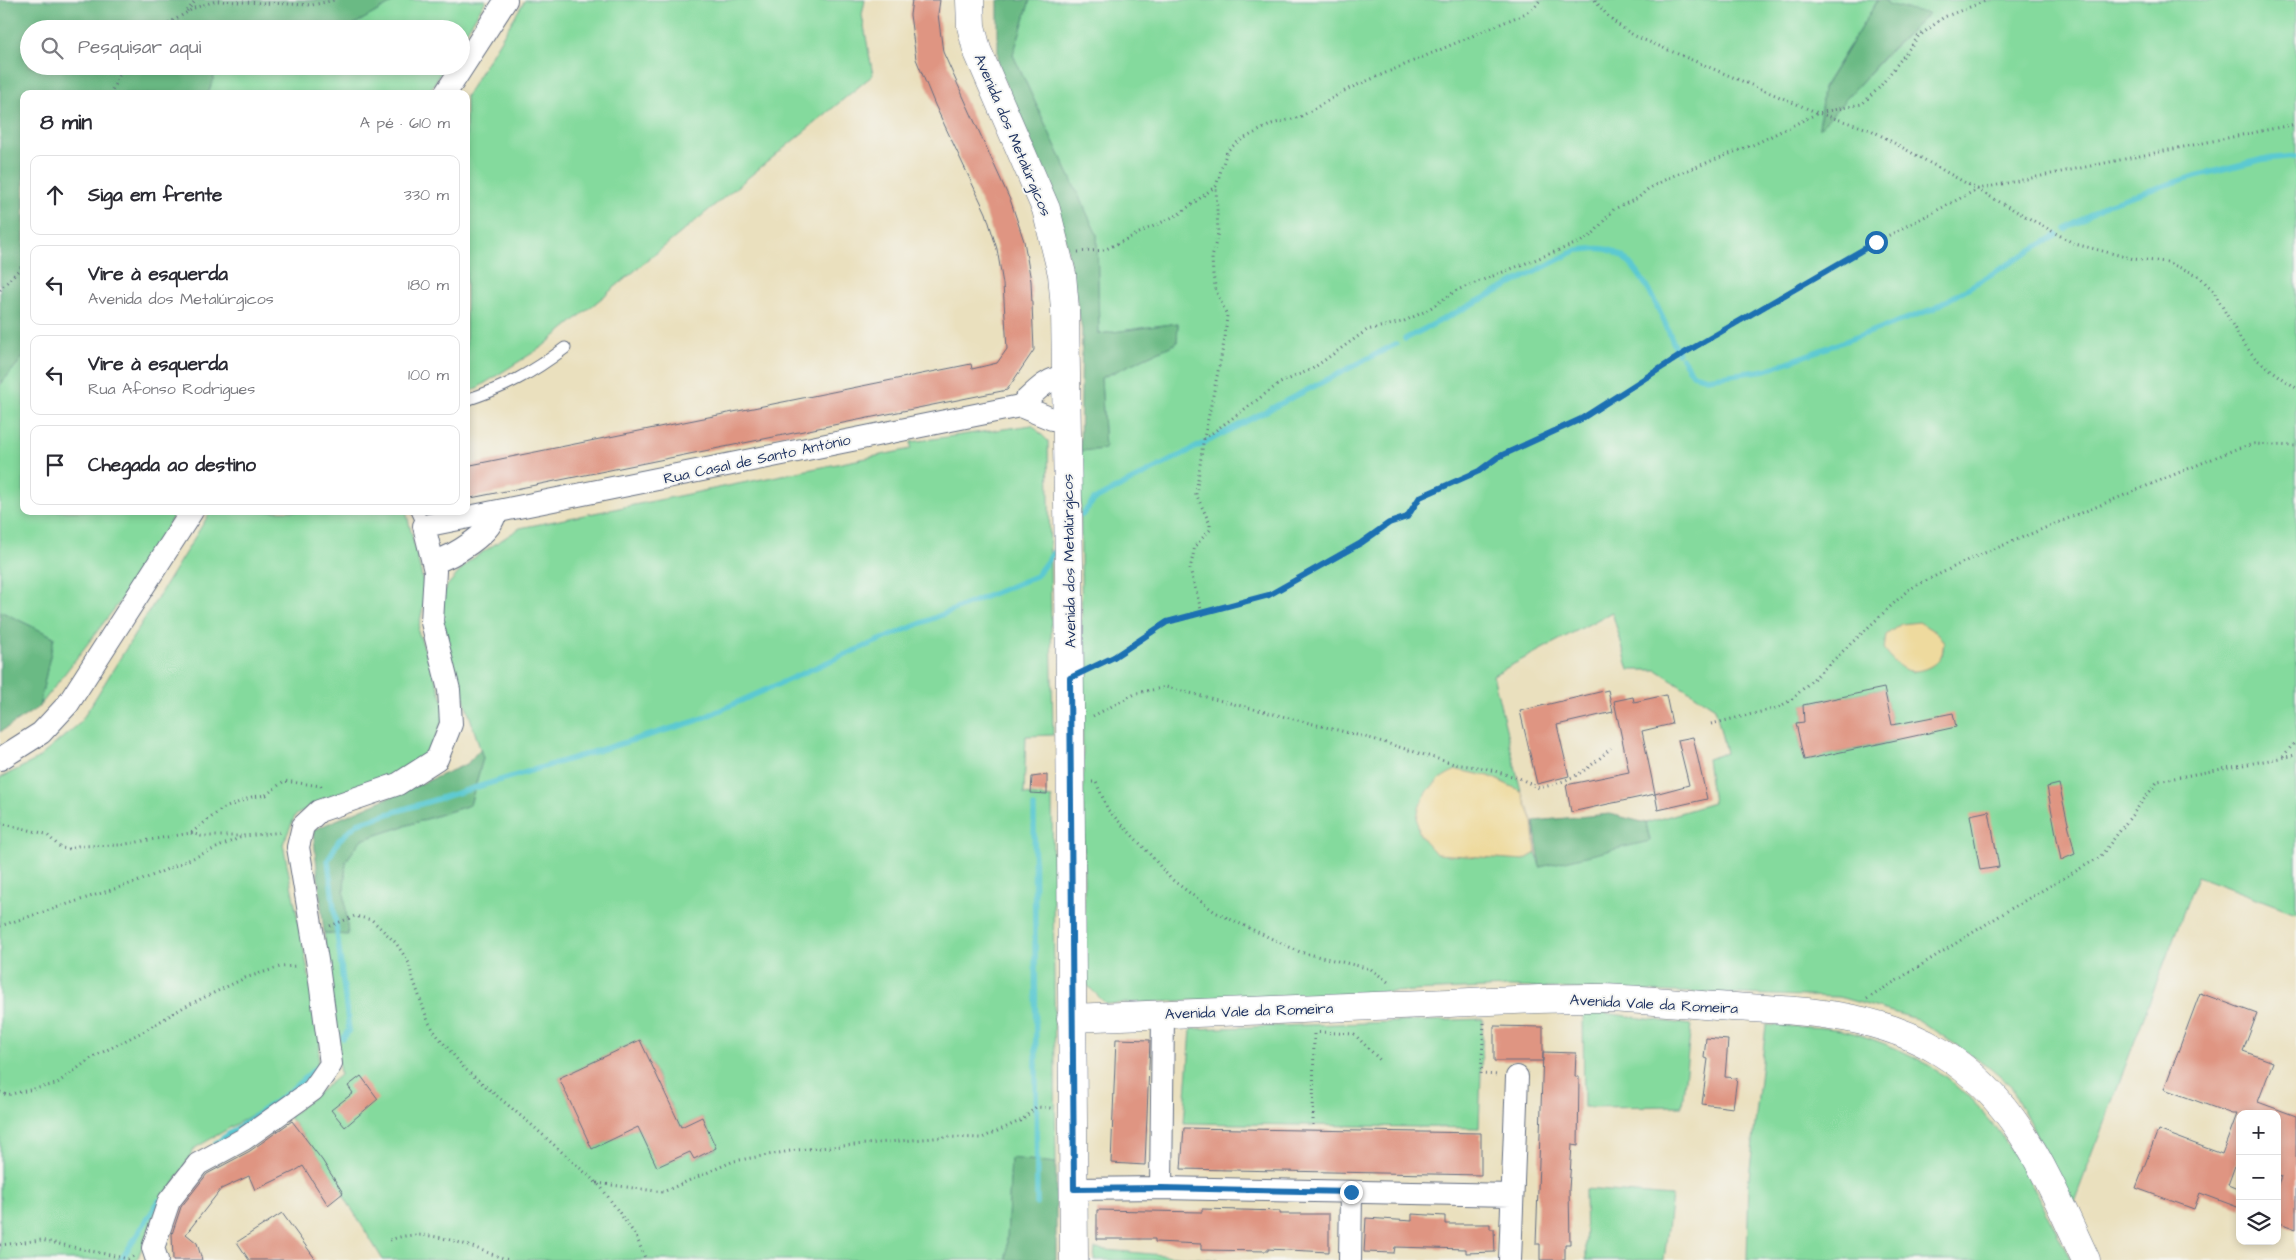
<!DOCTYPE html>
<html lang="pt">
<head>
<meta charset="utf-8">
<style>
  :root { --surface:#fff; --page:#f7f7f7; --text:#2b2b33; --muted:#7c7c81; --line:#e1e1e2 }
  body { margin:0; font-family:"Architects Daughter",sans-serif; background:var(--page); color:var(--text) }
  .controls { position:absolute; right:15px; bottom:15px; display:grid; overflow:hidden; border-radius:10px; box-shadow:0 2px 8px #0003 }
  .controls button { width:45px; height:45px; display:grid; place-items:center; padding:0; border:0; border-bottom:1px solid var(--line); background:var(--surface); color:var(--text); font:25px sans-serif }
  .stop { position:absolute; width:15px; height:15px; margin:-11px; border:4px solid #1f6fb2; border-radius:50%; background:#fff }
  .stop.end { background:#1f6fb2; border-color:#fff; box-shadow:0 1px 5px #0008 }
  .list { margin:0; padding:0; list-style:none }
  h2 { display:flex; justify-content:space-between; align-items:center; height:65px; margin:0; padding:0 20px; font-size:21px }
  h2 small { font-size:16px; font-weight:400; color:var(--muted) }
  .list li { display:grid; grid-template-columns:32px 1fr auto; gap:15px; align-items:center; box-sizing:border-box; height:80px; margin:0 10px 10px; padding:0 10px; border:1px solid var(--line); border-radius:10px }
  .list b { display:block; font-size:19px; white-space:nowrap }
  .list p { margin:0; font-size:16px; white-space:nowrap; color:var(--muted) }
  .list em { font-size:16px; font-style:normal; color:var(--muted) }
  .icon { flex:none; width:28px; height:28px; fill:none; stroke:currentColor; stroke-width:2; stroke-linecap:round; stroke-linejoin:round }
  .map { position:relative; flex:none; width:2296px; height:1260px; overflow:hidden }
  .search { position:absolute; background:var(--surface); box-shadow:0 2px 8px #0003; left:20px; top:20px; width:450px; height:55px; display:flex; align-items:center; gap:12px; box-sizing:border-box; padding:0 18px; border-radius:28px; color:var(--muted); font-size:19px }
  .panel { position:absolute; background:var(--surface); box-shadow:0 2px 8px #0003; left:20px; top:90px; width:450px; height:425px; border-radius:10px }
  .map>svg:first-child { display:block }
</style>
</head>
<body>
<div class="map">
<svg width="2296" height="1260" viewBox="0 0 2296 1260">
  <rect width="100%" height="100%" fill="#f6f6f2"/>
  <filter id="ink" filterUnits="userSpaceOnUse"><feTurbulence type="fractalNoise" baseFrequency=".02" numOctaves="2"/><feDisplacementMap in="SourceGraphic" scale="10" xChannelSelector="R" yChannelSelector="G"/><feConvolveMatrix kernelMatrix="1 2 1 2 8 2 1 2 1" color-interpolation-filters="sRGB"/></filter>
  <filter id="wash" filterUnits="userSpaceOnUse"><feTurbulence type="fractalNoise" baseFrequency=".0096" numOctaves="4" result="noise"/><feDisplacementMap in="SourceGraphic" scale="20" xChannelSelector="R" yChannelSelector="G"/><feGaussianBlur stdDeviation="1.12" result="paint"/><feColorMatrix in="noise" values="0 0 0 0 0 0 0 0 0 0 0 0 0 0 0 0 0 1.4 0 .05"/><feComposite in="paint" operator="in"/></filter>
  <g filter="url(#wash)">
    <rect width="100%" height="100%" fill="#eae0be"/>
    <path fill="#84da9d" stroke="#50847e" fill-rule="evenodd" d="M397,0H486L461,40V29H346Z
      M525,0H865L862,15L873,75L542,347L474,390H466V96Z
      M1030,0H1878L1823,88L1819,128L1891,50L1928,15L1888,4L1885,0H2296V913L2197,876L2073,1205L2010,1085L1985,1064L1917,1019L1839,997L1509,987L1106,1004L1085,983L1080,451L1105,449L1101,378L1177,343L1178,323L1099,334L1097,235L1013,55ZM1612,612L1629,670H1657L1715,708L1726,753L1707,759L1713,803L1646,823L1650,840L1540,867L1536,853L1523,860L1489,776L1521,791L1493,675ZM1937,633L1944,643L1942,655L1913,672L1905,669L1894,661ZM1884,688L1895,741L1804,760L1796,724L1804,722L1803,705Z
      M225,66H445L428,94H208L217,68Z
      M24,356V511H176L138,578L39,707L54,637L0,611V385Z
      M1032,425L1048,441L1053,735L1026,736L1024,794L1052,798L1056,1163L1011,1159L1006,1260H383L323,1162L289,1117L340,1075L324,933L348,935L344,890L346,861L361,840L470,805L483,758L437,613L446,587L469,561L520,528L911,449V442ZM640,1040L681,1127L702,1117L716,1149L694,1159L690,1152L657,1167L638,1127L592,1149L559,1078Z
      M211,511H406L426,593L418,631L444,703V717L431,749L403,771L310,806L295,816L283,844L321,1037L317,1071L300,1087L195,1148L154,1217L137,1260H0V778L36,760L80,723Z
      M1583,1010L1691,1025L1682,1106L1584,1107Z
      M1483,1019L1479,1128L1184,1123L1191,1029Z
      M1766,1025C1788,1027 1812,1026 1834,1029C1851,1031 1869,1038 1885,1044C1989,1083 2023,1169 2071,1260H1747L1749,1178Z
      M1585,1189L1672,1196L1664,1260H1586Z
      M1095,1249L1218,1260H1094Z"/>
    <path fill="#6bba84" stroke="#437471" d="M0,0H397L346,29H29V66H225L217,68L208,94H24V356L0,385Z
      M998,0H1030L1013,55L1097,235L1099,334L1178,323L1177,343L1101,378L1105,449L1080,451L1082,330L1064,232L998,65Z
      M1878,0H1885L1888,4L1929,14L1890,50L1819,129L1823,89Z
      M0,611L54,637L39,707L0,732Z
      M480,749L483,758L470,805L361,840L346,861L344,890L348,935L324,933L313,830L467,764Z
      M1610,814L1646,823L1650,841L1540,867L1534,821Z
      M1011,1158L1056,1163V1260H1006Z"/>
    <path fill="#eeda9e" stroke="#84847e" d="M1919,622L1937,633L1944,642C1943,646 1943,651 1942,654C1937,667 1916,675 1904,669C1896,665 1890,657 1884,650L1886,635L1901,624Z
      M1457,770L1489,776L1521,791L1533,821L1536,853L1524,860L1436,854C1431,847 1421,839 1419,832C1411,805 1433,778 1457,770Z"/>
    <g fill="none" stroke-linecap="round" stroke-linejoin="round">
      <path stroke="#5cc9d1" stroke-width="5.5" d="M2066,229L2107,204L2191,177L2264,159L2296,156
        M1405,339L1577,250C1586,250 1596,247 1605,249C1640,253 1665,325 1678,353
        M1682,358L1693,374L1707,378L1766,370L1933,309L2057,235
        M1082,515L1094,500L1396,344
        M1034,807L1037,1204
        M343,1038L349,1030L328,860L339,840L358,823L696,721L839,657L1036,576L1054,552
        M216,1143L289,1092L316,1068
        M121,1260L159,1201"/>
    </g>
    <g id="blocks">
      <path fill="#df9582" d="M912,0H940L938,14L943,52L1011,202L1024,241L1031,281L1034,350L1007,390L466,499V466L971,364L972,369L997,363L1007,349L1003,284L997,249L986,213L935,105L916,59L910,15Z
        M1884,688L1892,725L1953,713L1956,727L1804,760L1796,723L1804,722L1803,705Z
        M1608,690L1613,712L1557,725L1569,776L1537,784L1520,711Z
        M1666,695L1672,724L1642,731L1655,794L1571,812L1566,785L1629,772L1614,701L1633,697L1634,702Z
        M1693,737L1707,799L1658,810L1655,794L1689,785L1678,740Z
        M1047,775V794L1031,793L1032,777Z
        M2059,784L2075,854L2061,860L2047,787Z
        M1989,811L1999,867L1980,870L1970,815Z
        M2200,993L2257,1014L2243,1051L2273,1062L2258,1102L2296,1116V1229L2277,1222V1187L2281,1176L2277,1175V1114H2240V1152L2228,1185L2240,1190V1208L2200,1193L2194,1209L2136,1188L2158,1130L2222,1154L2237,1114H2232L2164,1089Z
        M1494,1026L1543,1027V1061H1494Z
        M1706,1038L1728,1040L1725,1077L1737,1078L1733,1108L1702,1104L1708,1059L1704,1058Z
        M1116,1039L1150,1040L1145,1165L1111,1163Z
        M640,1040L681,1127L702,1117L716,1148L694,1159L690,1152L657,1167L638,1127L592,1149L559,1078Z
        M1543,1052L1576,1053L1575,1077H1579L1578,1146L1572,1145L1569,1189L1570,1244H1565V1260H1540V1244H1536Z
        M361,1076L378,1099L345,1127L331,1110L353,1093L348,1086Z
        M292,1121L322,1160L343,1193L328,1205L303,1166L295,1171L255,1190L249,1176L221,1189L186,1234L197,1243L202,1260H173L172,1234L181,1207L207,1174L250,1151Z
        M1184,1128L1481,1133V1175L1181,1169Z
        M1202,1209L1280,1211V1214H1329V1252L1268,1249V1251L1201,1250V1244L1155,1242V1239H1097V1210L1202,1212Z
        M282,1213L316,1260H249L237,1242Z
        M1412,1214L1445,1216V1224H1490V1229H1494L1495,1252L1466,1253V1249L1395,1247L1394,1253L1364,1252L1366,1218L1412,1221Z"/>
    </g>
  </g>
  <g filter="url(#ink)">
    <use href="#blocks" fill-opacity="0" stroke="#636d80" stroke-width="1"/>
    <g fill="none" stroke-linecap="round" stroke-linejoin="round">
      <defs>
        <path id="lane" d="M466,400C506,387 532,373 565,348
          M417,511L424,526"/>
        <path id="street" d="M445,94L506,0
          M1066,376C1046,378 1034,393 1020,406L1052,419L1067,420
          M434,562C452,557 493,533 495,513
          M0,759L41,733L68,704L192,511
          M1161,1188L1163,1014
          M1074,1189L1161,1188L1512,1195
          M157,1260L153,1248L169,1201L198,1164L244,1139L313,1090L331,1064L318,966L298,847L303,826L319,811L398,784L437,759L451,724L449,690L432,622L435,571L424,526L1020,406
          M1350,1260L1351,1192
          M1510,1260L1517,1077"/>
        <path id="secondary" d="M1071,1018C1189,1013 1307,1008 1425,1004C1484,1002 1543,997 1602,998C1640,999 1678,1003 1716,1006C1794,1011 1873,1010 1942,1053C2019,1100 2049,1182 2086,1260"/>
        <path id="primary" d="M970,0L971,26L977,50L1046,209L1062,274L1065,309L1069,568L1074,1260"/>
      </defs>
      <use href="#lane" stroke="#636d80" stroke-width="13"/>
      <use href="#street" stroke="#636d80" stroke-width="24"/>
      <use href="#secondary" stroke="#636d80" stroke-width="29"/>
      <use href="#primary" stroke="#636d80" stroke-width="29"/>
      <path stroke="#636d80" stroke-width="3" stroke-dasharray="1 4" stroke-linecap="butt" d="M1595,0C1606,16 1618,26 1635,36L1818,113L1871,130L2075,244L2134,259L2166,262L2198,275L2214,292L2241,340L2256,359L2296,388
        M187,11L196,0
        M160,29L194,8L216,1L312,5L335,0
        M110,94L124,66
        M1078,252L1104,250L1179,214L1216,186L1227,151L1239,141L1272,124L1300,117L1348,89L1526,13L1534,8L1540,0
        M0,290L24,264
        M1204,439L1280,383L1312,369L1367,330L1402,322L1426,311L1457,290L1580,242L1592,235L1614,209L1638,198L1648,189L1670,177L1755,144L1818,113L1862,104L1879,88L1918,37L1944,17L1988,0
        M1202,613L1190,569L1195,546L1210,530V524L1196,494L1203,443L1225,338L1227,315L1216,291L1213,275L1212,258L1218,233L1216,187
        M1091,668L1114,657L1167,623L1269,595L1361,543L1389,523L1407,517L1420,497L1479,471L1498,457L1581,419L1686,353L1876,242L1978,189L2296,124
        M1093,716L1137,693L1166,687L1373,739L1454,764L1484,768L1519,778L1539,788C1574,780 1585,772 1611,748
        M1711,724L1777,708L1791,700L1909,589L1970,559L2236,449L2254,444L2296,446
        M2283,756L2296,741
        M1092,782H1096L1108,810L1148,852L1170,878L1215,912L1300,952L1371,969L1388,982
        M0,823L46,834L61,848L68,849L78,846L120,845L191,833L222,809L252,797L266,795L284,781L321,786L323,790
        M191,833L201,836H241
        M0,926L142,880L244,836L283,832
        M330,926L355,916L372,920L396,943L409,963L411,973L428,1021L436,1034L465,1069L534,1127L601,1187L636,1236L646,1260
        M1867,999L2012,908L2100,857L2158,781L2296,755
        M1484,1023L1481,1074L1499,1075
        M1319,1032L1354,1034L1380,1060
        M0,1092L7,1095L56,1084L93,1057L144,1031L184,1007L245,978L280,967L297,966
        M1313,1125L1314,1031
        M597,1183L663,1192L734,1161L796,1150L946,1137L982,1138L1022,1120L1036,1107L1051,1108
        M390,1240C429,1225 471,1248 509,1260
        M0,1245L41,1240L128,1259L136,1255"/>
      <use href="#lane" stroke="#fff" stroke-width="11"/>
      <use href="#street" stroke="#fff" stroke-width="22"/>
      <use href="#secondary" stroke="#fff" stroke-width="28"/>
      <use href="#primary" stroke="#fff" stroke-width="28"/>
    </g>
  </g>
  <g fill="none" stroke-linecap="round" stroke-linejoin="round" filter="url(#ink)">
    <path stroke="#1f6fb2" stroke-width="6" d="M1351,1192L1161,1188L1074,1189L1070,678L1114,657L1167,622L1269,595L1361,543L1389,523L1407,517L1420,497L1479,471L1498,457L1581,419L1686,352L1876,242"/>
  </g>
  <g text-anchor="middle" stroke-width="4" stroke-linejoin="round" paint-order="stroke">
    <g font-size="15" fill="#1b2f5e" stroke="#f6f6f2">
      <text transform="translate(1013 135) rotate(67)" y="5">Avenida dos Metalúrgicos</text>
      <text transform="translate(757 459) rotate(-12)" y="5">Rua Casal de Santo António</text>
      <text transform="translate(1069 561) rotate(-91)" y="5">Avenida dos Metalúrgicos</text>
      <text transform="translate(1654 1004) rotate(3)" y="5">Avenida Vale da Romeira</text>
      <text transform="translate(1249 1011) rotate(-2)" y="5">Avenida Vale da Romeira</text>
    </g>
  </g>
</svg>
<div class="controls">
<button>+</button>
<button>−</button>
<button><svg class="icon" aria-label="layers" viewBox="0 0 24 24"><path d="M12 4l9 5-9 5-9-5zM3 14l9 5 9-5"/></svg></button>
</div>
<div class="stop" style="left:1876px;top:242px"></div>
<div class="stop end" style="left:1351px;top:1192px"></div>
<div class="search"><svg class="icon" aria-label="search" viewBox="0 0 24 24"><circle cx="10" cy="10" r="6"/><path d="M15 15l6 6"/></svg>Pesquisar aqui</div>
<section class="panel">
<h2>8 min<small>A pé · 610 m</small></h2>
<ul class="list">
<li><svg class="icon" aria-label="ahead" viewBox="0 0 24 24"><path d="M12 20V5M6 11l6-6 6 6"/></svg><div><b>Siga em frente</b></div><em>330 m</em></li>
<li><svg class="icon" aria-label="left" viewBox="0 0 24 24"><path d="M17 20v-9H6M10 6l-5 5 5 5"/></svg><div><b>Vire à esquerda</b><p>Avenida dos Metalúrgicos</p></div><em>180 m</em></li>
<li><svg class="icon" aria-label="left" viewBox="0 0 24 24"><path d="M17 20v-9H6M10 6l-5 5 5 5"/></svg><div><b>Vire à esquerda</b><p>Rua Afonso Rodrigues</p></div><em>100 m</em></li>
<li><svg class="icon" aria-label="arrive" viewBox="0 0 24 24"><path d="M6 21V4h12l-3 4 3 4H6"/></svg><div><b>Chegada ao destino</b></div></li>
</ul>
</section>
</div>
</body>
</html>
